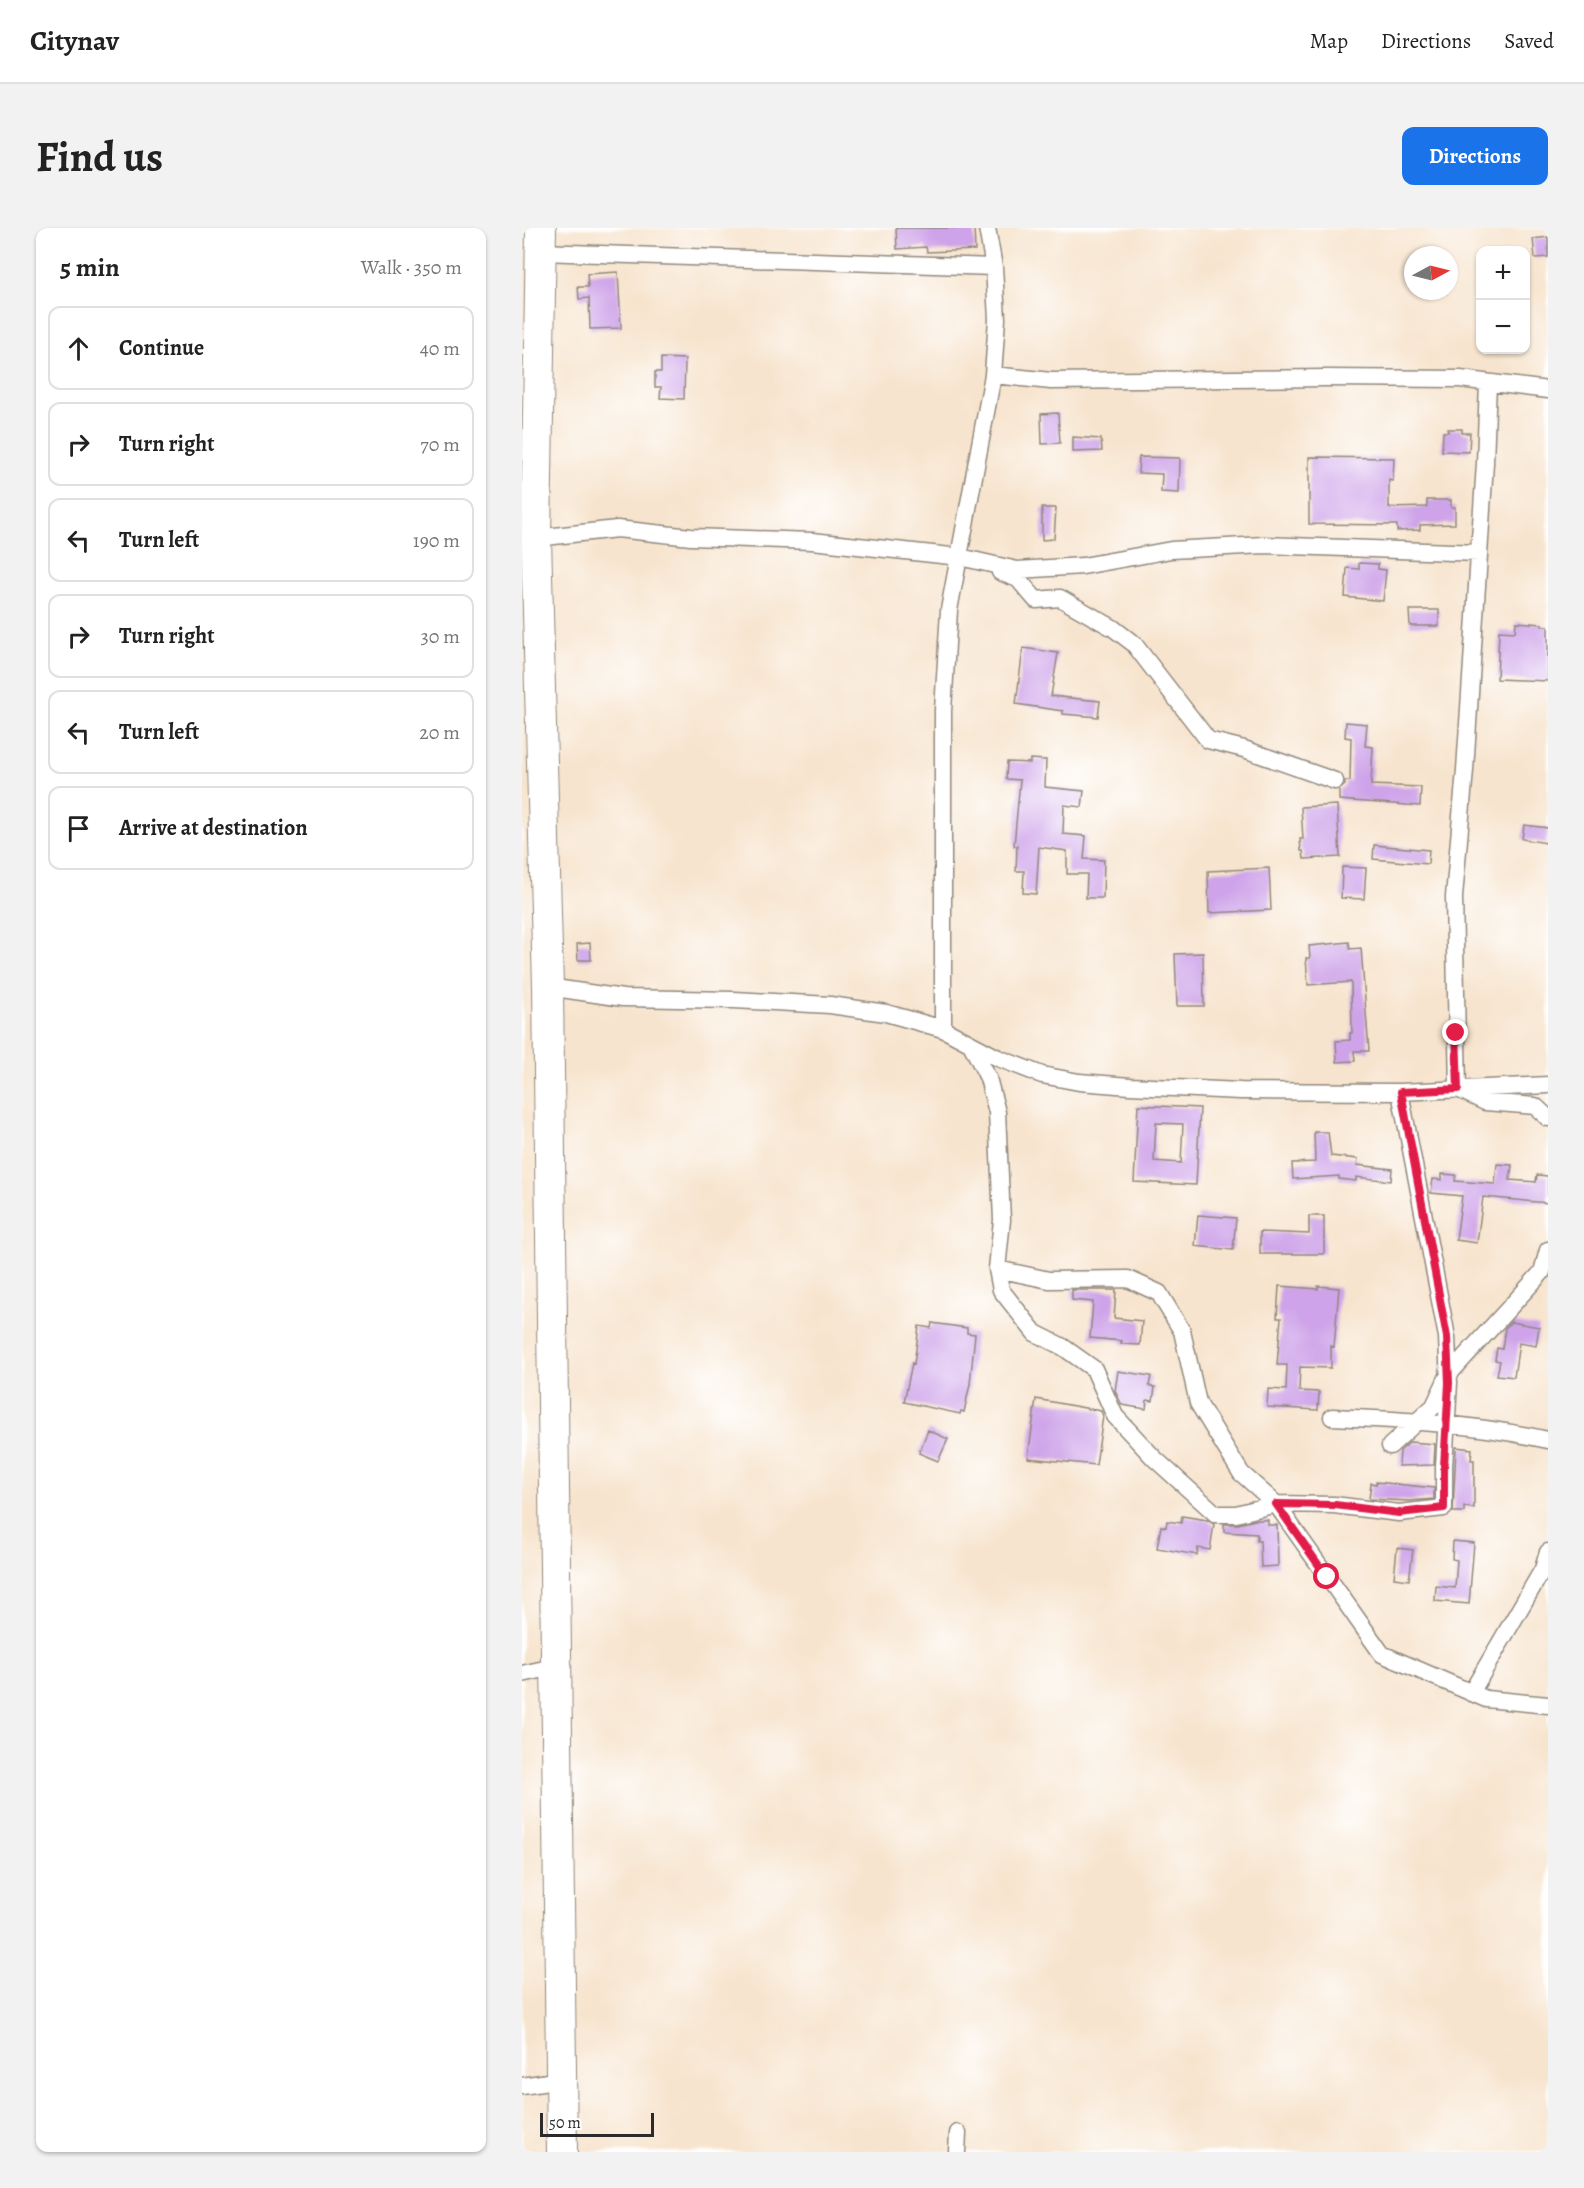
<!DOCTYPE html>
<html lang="en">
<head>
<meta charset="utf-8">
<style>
  :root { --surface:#fff; --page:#f2f2f2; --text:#222; --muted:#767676; --line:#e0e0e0; --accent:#1a73e8 }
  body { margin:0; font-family:Alegreya,serif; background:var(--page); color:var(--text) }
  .controls { position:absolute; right:18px; top:18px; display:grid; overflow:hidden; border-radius:12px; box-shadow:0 2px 4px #0004 }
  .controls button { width:54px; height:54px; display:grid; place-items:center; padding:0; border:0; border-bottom:2px solid var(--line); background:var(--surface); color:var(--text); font:30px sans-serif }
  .compass { position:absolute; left:882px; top:18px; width:54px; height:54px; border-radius:50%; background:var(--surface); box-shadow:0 2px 4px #0004; rotate:83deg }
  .scale { position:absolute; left:18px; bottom:15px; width:114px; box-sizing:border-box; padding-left:6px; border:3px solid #2b2b2b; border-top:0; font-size:16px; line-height:21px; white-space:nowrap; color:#2b2b2b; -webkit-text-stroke:4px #fff; paint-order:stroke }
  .stop { position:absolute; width:18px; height:18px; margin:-14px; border:4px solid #e11d48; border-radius:50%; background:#fff }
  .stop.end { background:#e11d48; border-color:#fff; box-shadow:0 2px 6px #0008 }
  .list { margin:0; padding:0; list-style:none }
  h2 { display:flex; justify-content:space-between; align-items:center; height:78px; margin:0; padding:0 24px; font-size:26px }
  h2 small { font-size:20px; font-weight:400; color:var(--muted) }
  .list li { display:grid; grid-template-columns:39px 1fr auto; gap:18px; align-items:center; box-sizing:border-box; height:84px; margin:0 12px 12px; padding:0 12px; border:2px solid var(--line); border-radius:12px }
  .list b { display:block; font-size:22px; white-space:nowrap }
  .list em { font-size:20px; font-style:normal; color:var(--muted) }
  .icon { flex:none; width:33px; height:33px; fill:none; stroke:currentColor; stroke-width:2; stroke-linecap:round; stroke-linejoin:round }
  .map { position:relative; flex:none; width:1026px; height:1924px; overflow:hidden; border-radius:12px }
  header { display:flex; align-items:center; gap:36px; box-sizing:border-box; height:84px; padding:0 30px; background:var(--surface); border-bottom:2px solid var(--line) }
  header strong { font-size:28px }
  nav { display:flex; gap:33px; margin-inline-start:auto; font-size:21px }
  .intro { display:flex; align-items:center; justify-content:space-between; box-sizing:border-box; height:144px; padding:0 36px }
  h1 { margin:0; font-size:42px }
  .button { padding:15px 27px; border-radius:12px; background:var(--accent); color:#fff; font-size:21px; font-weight:700 }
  main { display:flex; gap:36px; padding:0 36px }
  aside { flex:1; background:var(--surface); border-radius:12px; box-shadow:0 2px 4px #0004 }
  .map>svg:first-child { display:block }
</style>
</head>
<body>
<header>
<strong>Citynav</strong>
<nav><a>Map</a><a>Directions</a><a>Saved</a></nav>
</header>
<div class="intro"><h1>Find us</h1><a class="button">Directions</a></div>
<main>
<aside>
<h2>5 min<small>Walk · 350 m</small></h2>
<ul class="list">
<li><svg class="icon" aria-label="ahead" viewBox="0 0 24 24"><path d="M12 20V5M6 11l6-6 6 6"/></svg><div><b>Continue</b></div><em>40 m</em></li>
<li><svg class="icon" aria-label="right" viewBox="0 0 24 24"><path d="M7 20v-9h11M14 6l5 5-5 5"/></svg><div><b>Turn right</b></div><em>70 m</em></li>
<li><svg class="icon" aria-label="left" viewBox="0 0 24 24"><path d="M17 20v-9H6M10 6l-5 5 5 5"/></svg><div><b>Turn left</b></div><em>190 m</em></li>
<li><svg class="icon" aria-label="right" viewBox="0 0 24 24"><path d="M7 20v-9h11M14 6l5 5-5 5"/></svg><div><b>Turn right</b></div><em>30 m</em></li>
<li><svg class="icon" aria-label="left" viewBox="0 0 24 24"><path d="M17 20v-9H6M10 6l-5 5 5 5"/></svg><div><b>Turn left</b></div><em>20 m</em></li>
<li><svg class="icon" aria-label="arrive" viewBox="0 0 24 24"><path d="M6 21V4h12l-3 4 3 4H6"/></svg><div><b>Arrive at destination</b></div></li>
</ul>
</aside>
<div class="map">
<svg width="1026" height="1924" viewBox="0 0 1026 1924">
  <rect width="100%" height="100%" fill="#fff"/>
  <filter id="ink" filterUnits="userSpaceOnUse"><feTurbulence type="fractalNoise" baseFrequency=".0167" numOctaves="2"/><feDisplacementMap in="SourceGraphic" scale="12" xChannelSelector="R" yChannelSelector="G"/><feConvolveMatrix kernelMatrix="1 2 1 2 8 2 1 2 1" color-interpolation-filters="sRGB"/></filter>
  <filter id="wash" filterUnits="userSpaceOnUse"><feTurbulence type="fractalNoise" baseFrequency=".008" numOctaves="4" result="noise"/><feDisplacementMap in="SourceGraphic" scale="24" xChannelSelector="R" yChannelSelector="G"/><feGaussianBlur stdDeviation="1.35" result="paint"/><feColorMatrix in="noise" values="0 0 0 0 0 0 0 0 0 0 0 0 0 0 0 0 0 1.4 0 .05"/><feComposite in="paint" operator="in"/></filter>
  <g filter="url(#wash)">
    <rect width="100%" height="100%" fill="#f7e4ce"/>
    <g id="blocks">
      <path fill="#cea3e9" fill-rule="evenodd" d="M374,0H452L453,22L405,24L404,19L375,21Z
        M1026,9V29L1013,30L1011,11Z
        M96,44L99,100L68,101L67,70L57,71L56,59H66L65,46Z
        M139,130L163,131L162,171L138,170L139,159H133V144H139Z
        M536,185L538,215L520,216L519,186Z
        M926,201H940V205H948L947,224L920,223L921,204H926Z
        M551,209L579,211L580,223L551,224Z
        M617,229L658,230L657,265L639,264L640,246L616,245Z
        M787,229L872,230L871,253L867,252V280L905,279V272H929V279H933V296L898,297V302L875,303V297L787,296Z
        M520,280H534L532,311L520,312Z
        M837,335L856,336V341L864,342L861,373L823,369L825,340L837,341Z
        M887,382H917V398H888Z
        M994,394L1020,396V398H1026V453L975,451L977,403L993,404Z
        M501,420L536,425L529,468L578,473L576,489L541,486V483L494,476Z
        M824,494L845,496L843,518L851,519L849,557L899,559L898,578L817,572V562L823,557V553H828L829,510L823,509Z
        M508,531L524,532L523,559L562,563L560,579L542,577L541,606L564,608L562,631L582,632L581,670H564L565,646H545V623L517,619L514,666L501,665L502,643H494L495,618H492L498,552L484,551L485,534L508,535Z
        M815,577L818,629L782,631L781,623H779L778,611H781L779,579Z
        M1002,597L1026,600L1024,615L1000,611Z
        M852,617L907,622L906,636L851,631Z
        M820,639L844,640L842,671L819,670Z
        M747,640L749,682L687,685L686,643Z
        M827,714L828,721L839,720L847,823H832L833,833L815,834L814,813L828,812V805H830L829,754L786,757L784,730H788L787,718Z
        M68,715L69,732H56L55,716Z
        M681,725L682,778H655L653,726Z
        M616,877L678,880L674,957L612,954ZM634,895L661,896L659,935L632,933Z
        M792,904H806L809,928L836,931L835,937L870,941L869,953L834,949V953L817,951V948L771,951L770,935L793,934Z
        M975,936L990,937L988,952L1014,954L1015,947L1026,948V975L961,969L955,1015L934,1012L940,968L909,965L911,951L920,952V946L934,947L933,953L973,956Z
        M676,987L714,990L711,1022L673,1018Z
        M787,988H802V1026H738V1004L787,1006Z
        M757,1058L796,1061V1058L817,1060L812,1119L809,1118V1140L778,1139L777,1163L797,1164L796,1182L745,1179L746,1161L764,1162L765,1137H755L759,1090H755Z
        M550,1062H594L592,1090L620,1093L618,1117L599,1116L600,1113L568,1110L571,1074L550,1072Z
        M989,1094L1017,1099L1014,1118L997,1115L992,1149L975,1147L978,1133L973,1132L975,1120L980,1121L983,1100Z
        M410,1095L445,1100V1105L453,1106L448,1156L442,1184L439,1183L438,1186L382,1174L390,1135L392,1136L397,1098L409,1100Z
        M596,1143L629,1148L627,1158L633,1159L631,1173L625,1172L624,1181L600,1177L593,1163Z
        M514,1171L579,1183L581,1188L574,1237L506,1230Z
        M406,1202L426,1211L416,1233L397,1225Z
        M888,1214L913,1216L912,1237L877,1238L878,1223Z
        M934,1219L950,1221L949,1232H952V1280L942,1279V1284H931Z
        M854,1254L912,1260V1271L887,1273L847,1271L849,1255L854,1256Z
        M660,1288L685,1292L692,1296L688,1322L676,1320L675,1327L635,1320L639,1298L644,1299L645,1293L659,1295Z
        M733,1292H746V1297H755L756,1338L739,1339L738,1313H735V1306L702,1304V1296H716Z
        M931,1313L952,1315L947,1376L913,1373L914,1358L933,1360L935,1332L930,1331Z
        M875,1320L891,1322L887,1352L872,1350Z"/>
    </g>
  </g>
  <g filter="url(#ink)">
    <use href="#blocks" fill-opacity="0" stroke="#91887c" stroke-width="1.5"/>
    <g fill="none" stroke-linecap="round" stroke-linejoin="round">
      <defs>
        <path id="street" d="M18,24L472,39
          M471,147L529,153L804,150L938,151L1026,162
          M966,155L963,235L943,542L932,669L936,861L963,874L1013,878L1026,890
          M14,310L95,301L169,309L290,313L438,329L495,342L561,338L649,322L742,317L957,325
          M478,344L496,351L514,372L538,370L591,400L612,416L686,512L722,521L813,553
          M26,759L101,770L212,772L308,777L364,785L421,801L476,830L520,847L557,854L608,858L719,863L878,864L1026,857
          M421,801V483L427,382L471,147L475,91L472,39L465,0
          M450,818L466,850L475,884L480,992L475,1041L479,1062L513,1105L541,1119L572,1141L593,1188L632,1230L694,1286H714L754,1276L812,1277L877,1285L922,1280V1238L927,1155L925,1109L878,864
          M475,1041L527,1052L606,1051L637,1065L660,1103L676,1175L719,1245L754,1276L860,1426L964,1471L1026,1477
          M810,1189C883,1192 954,1196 1026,1212
          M868,1218L912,1178L927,1146L1020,1044L1026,1022
          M0,1446L36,1438
          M949,1465L1021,1341L1026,1324
          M0,1858L39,1852
          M435,1924L436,1905"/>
        <path id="highway" d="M19,0L14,310L26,759L40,1924"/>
      </defs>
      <use href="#street" stroke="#91887c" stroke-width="19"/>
      <use href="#highway" stroke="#91887c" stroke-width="32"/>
      <use href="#street" stroke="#fff" stroke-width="16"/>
      <use href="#highway" stroke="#fff" stroke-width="30"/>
    </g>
  </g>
  <g fill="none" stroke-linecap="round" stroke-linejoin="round" filter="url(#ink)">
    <path stroke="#e11d48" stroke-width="8" d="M805,1349L754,1276L813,1277L877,1285L922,1280V1238L927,1155L925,1109L879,864L936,861L934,805"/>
  </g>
</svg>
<div class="controls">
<button>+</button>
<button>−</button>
</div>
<svg class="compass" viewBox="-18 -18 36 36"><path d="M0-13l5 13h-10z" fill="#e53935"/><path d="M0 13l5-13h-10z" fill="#767676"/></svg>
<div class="scale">50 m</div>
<div class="stop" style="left:805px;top:1349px"></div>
<div class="stop end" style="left:934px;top:805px"></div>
</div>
</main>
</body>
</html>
